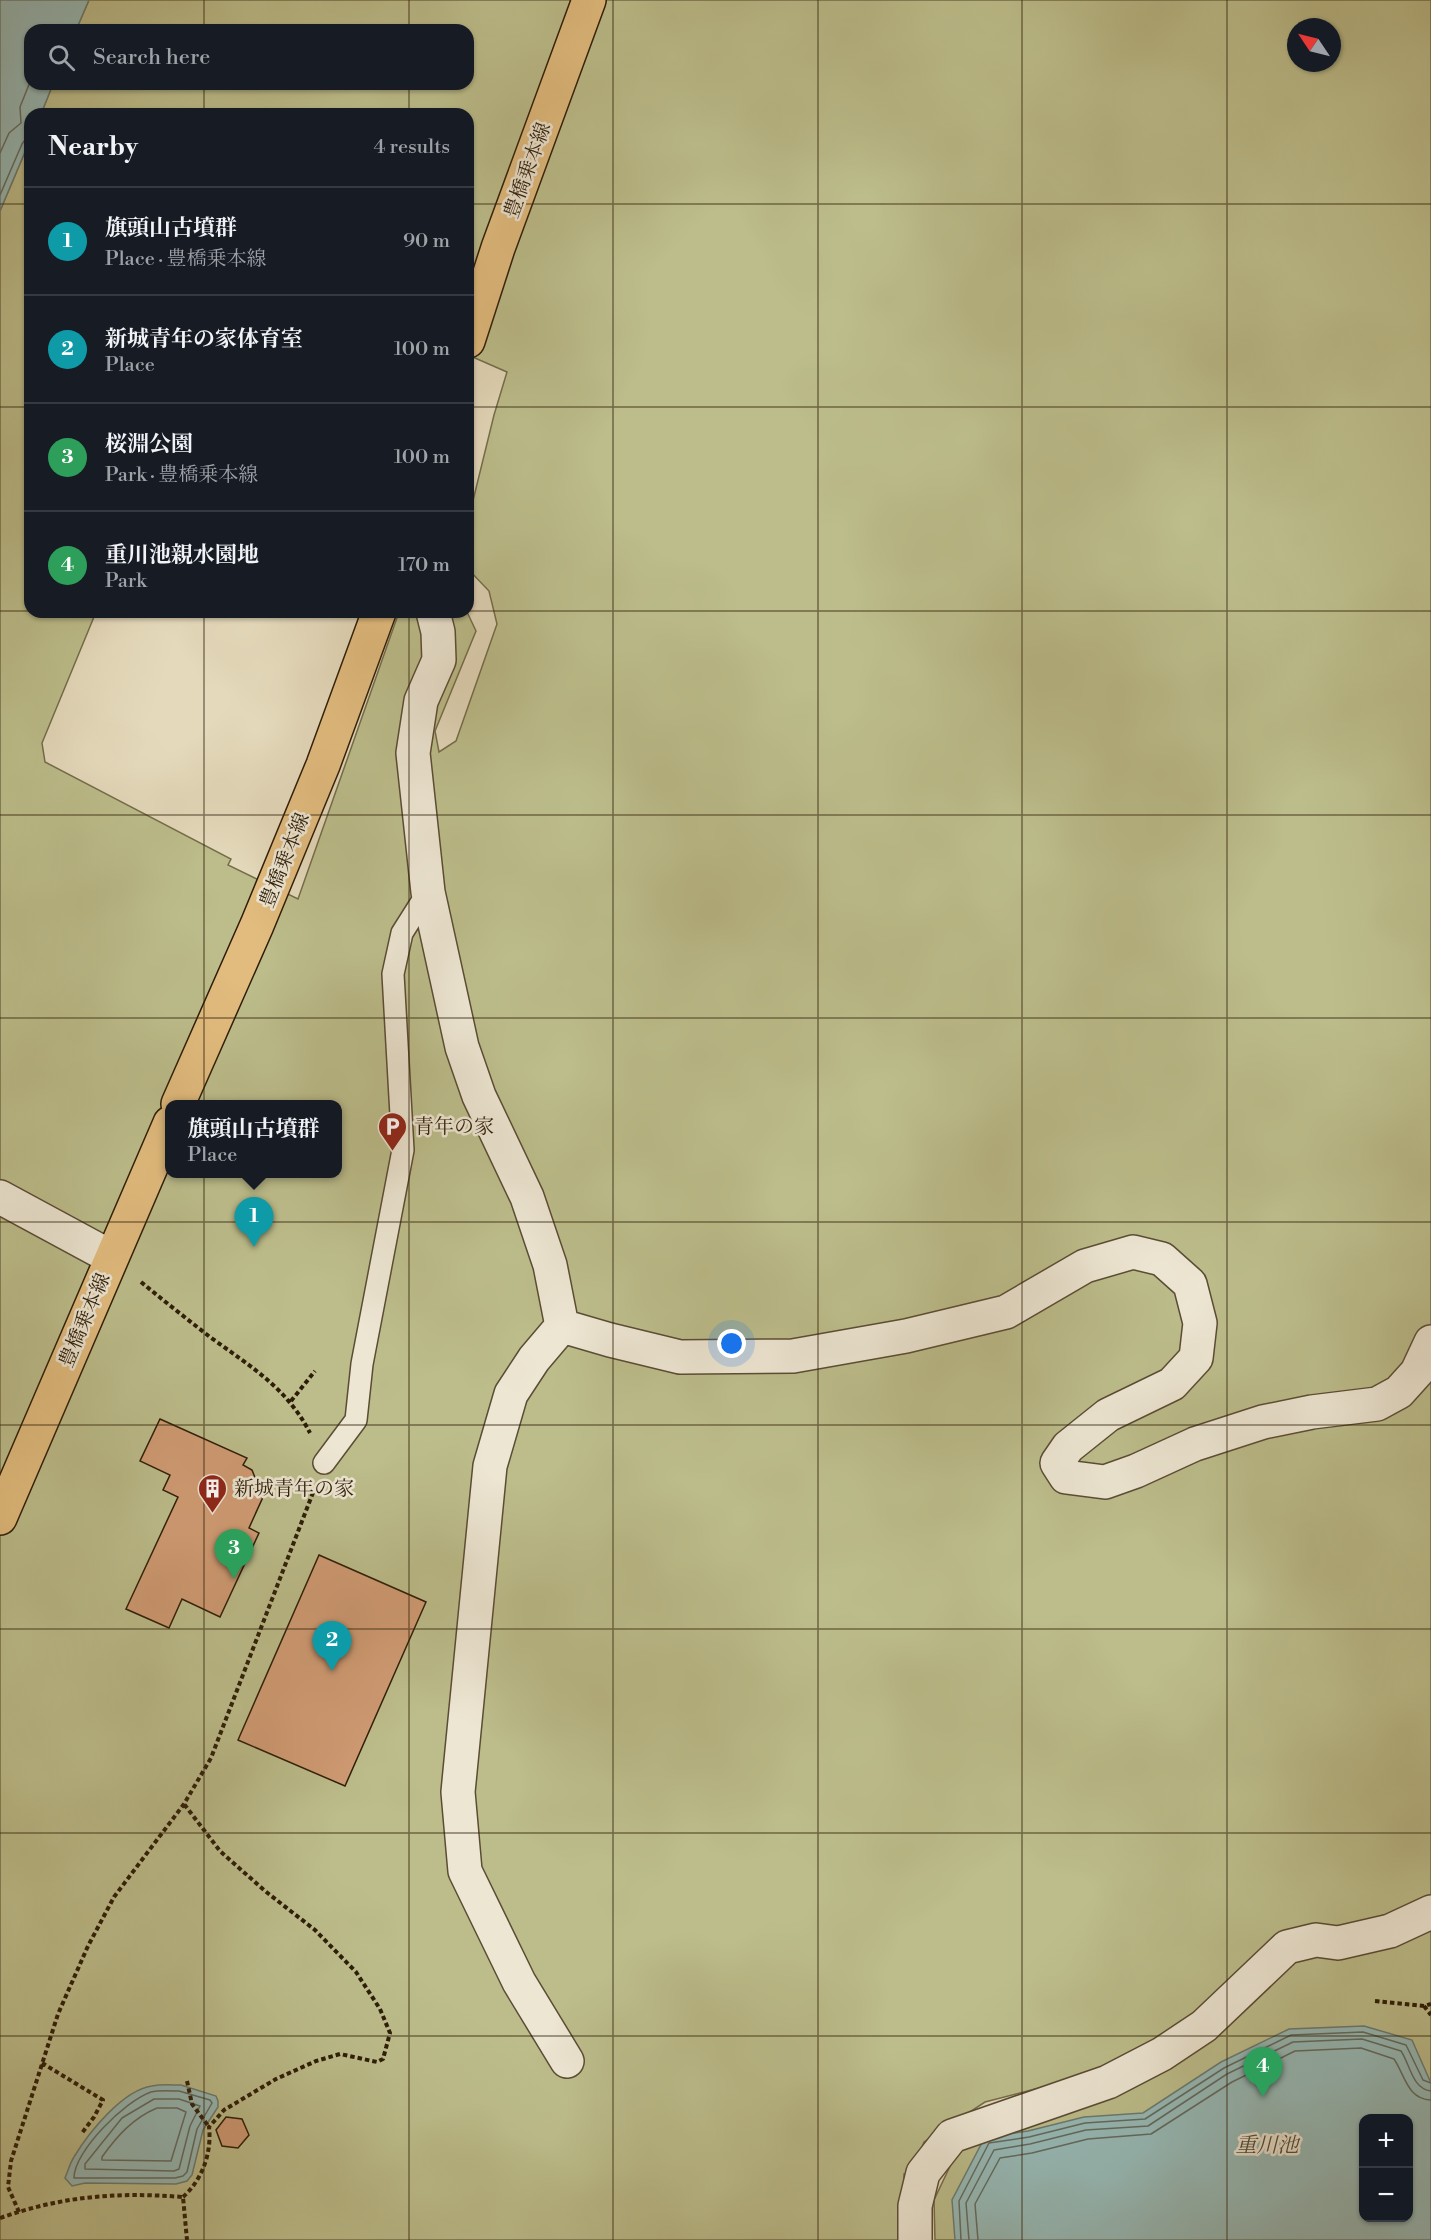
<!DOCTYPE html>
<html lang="en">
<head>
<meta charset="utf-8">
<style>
  :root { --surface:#171b24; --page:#20242c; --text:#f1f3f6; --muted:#9ea1a6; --line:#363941; --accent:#c59692 }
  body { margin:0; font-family:"Libre Bodoni","Noto Serif JP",serif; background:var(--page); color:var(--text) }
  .controls { position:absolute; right:18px; bottom:18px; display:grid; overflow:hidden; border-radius:12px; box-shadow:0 2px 4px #0004 }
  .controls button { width:54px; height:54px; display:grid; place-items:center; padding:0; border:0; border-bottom:2px solid var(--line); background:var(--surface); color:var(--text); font:30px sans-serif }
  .compass { position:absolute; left:1287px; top:18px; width:54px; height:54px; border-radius:50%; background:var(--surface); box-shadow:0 2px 4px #0004; rotate:305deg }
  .you { position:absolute; left:732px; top:1344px; width:21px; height:21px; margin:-15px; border:4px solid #fff; border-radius:50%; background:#1a73e8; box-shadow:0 0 0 9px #1a73e833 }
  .badge { display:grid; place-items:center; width:39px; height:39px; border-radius:50%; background:var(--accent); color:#fff; font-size:20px; font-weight:700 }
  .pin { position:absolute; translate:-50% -50px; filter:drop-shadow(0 2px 3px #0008) }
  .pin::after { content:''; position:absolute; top:32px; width:21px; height:18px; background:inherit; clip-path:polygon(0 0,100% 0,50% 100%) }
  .popup { position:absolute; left:165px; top:1100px; width:177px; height:78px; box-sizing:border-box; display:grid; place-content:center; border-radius:12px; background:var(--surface); filter:drop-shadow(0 2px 4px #0005); font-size:20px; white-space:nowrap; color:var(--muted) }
  .popup b { font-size:22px; color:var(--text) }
  .popup::after { content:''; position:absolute; left:50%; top:100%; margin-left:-12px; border:12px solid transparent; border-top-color:var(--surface) }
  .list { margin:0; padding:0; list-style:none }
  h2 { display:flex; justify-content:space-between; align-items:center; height:78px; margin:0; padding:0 24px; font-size:26px }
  h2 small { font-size:20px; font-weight:400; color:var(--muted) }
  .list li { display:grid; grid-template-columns:39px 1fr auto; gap:18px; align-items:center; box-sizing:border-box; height:108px; padding:0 24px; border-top:2px solid var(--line) }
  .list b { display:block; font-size:22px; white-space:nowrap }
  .list p { margin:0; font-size:20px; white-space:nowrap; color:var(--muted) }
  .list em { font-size:20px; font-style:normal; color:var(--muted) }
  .icon { flex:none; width:33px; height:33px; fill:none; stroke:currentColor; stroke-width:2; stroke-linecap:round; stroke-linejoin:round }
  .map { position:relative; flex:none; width:1431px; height:2240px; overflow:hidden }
  .search { position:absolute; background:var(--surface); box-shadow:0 2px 4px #0004; left:24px; top:24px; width:450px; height:66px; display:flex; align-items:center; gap:15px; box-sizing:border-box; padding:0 21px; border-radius:18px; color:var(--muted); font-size:22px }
  .panel { position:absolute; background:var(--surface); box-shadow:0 2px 4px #0004; left:24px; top:108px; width:450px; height:510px; border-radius:18px }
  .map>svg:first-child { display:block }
</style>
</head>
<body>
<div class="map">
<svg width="1431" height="2240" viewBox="0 0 1431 2240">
  <rect width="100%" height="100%" fill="#e4d9bb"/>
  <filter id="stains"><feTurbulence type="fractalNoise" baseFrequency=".00333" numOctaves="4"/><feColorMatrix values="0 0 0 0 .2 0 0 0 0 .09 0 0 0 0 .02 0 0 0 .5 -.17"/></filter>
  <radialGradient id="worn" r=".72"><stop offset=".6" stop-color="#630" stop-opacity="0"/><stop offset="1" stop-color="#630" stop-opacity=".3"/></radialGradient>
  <path fill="#bcbd8b" stroke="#746d4a" stroke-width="1.5" fill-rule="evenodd" d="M89,0H1431V2240H935L934,2200L963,2139L1112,2069L985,2102L924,2142L912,2173L904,2174V2240H0V211L30,140V612H96L42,743L45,762L231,859L228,865L298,899L399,612H467L476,631L435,731L439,752L456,741L497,624L489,591L468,569V521L494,415L507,372L468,355V114H41L53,84H468V30H76ZM1296,27H1332V63H1296ZM170,1104H338V1174H170ZM1364,2118H1408V2218H1364Z"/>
  <path fill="#96b9b6" stroke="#6c7b70" stroke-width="1.5" fill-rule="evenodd" d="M0,0H89L76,30H30V84H53L41,114H30V140L0,211Z
    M1364,2026L1412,2040L1431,2083V2240H955L952,2200L985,2137L1028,2131L1084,2117L1143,2113L1221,2062L1289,2029ZM1364,2118H1408V2218H1364Z
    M181,2085L216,2096L218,2101V2107L203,2130L192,2175L187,2181L176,2184L85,2183L72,2186L65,2178C68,2171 70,2163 74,2157C89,2132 123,2090 152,2086C161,2084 172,2085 181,2085Z"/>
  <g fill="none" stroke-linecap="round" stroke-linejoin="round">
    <path stroke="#626b5f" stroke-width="1.5" d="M0,153L9,133L21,123L20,107L30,82
      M0,195L22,144L25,140H30
      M179,2091L210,2100L212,2103L197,2129L187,2172L183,2176L175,2178H74C74,2151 125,2101 151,2092C159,2090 171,2091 179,2091Z
      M154,2099H179L200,2106L190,2126L179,2169L174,2171L85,2169V2164L122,2118Z
      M157,2108H177L186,2112L171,2161L102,2160V2157C117,2136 133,2118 157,2108Z
      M961,2240L959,2201L989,2143L1029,2137L1085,2123L1145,2119L1224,2068L1291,2035L1363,2032L1406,2045L1423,2080L1431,2083
      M969,2240L966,2203L994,2150L1030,2144L1086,2130L1148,2126L1227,2074L1293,2042L1362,2039L1401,2051C1410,2064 1412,2089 1431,2091
      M978,2240L975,2204L1000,2158L1032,2153L1088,2139L1151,2134L1232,2082L1295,2051L1361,2048L1394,2059C1405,2075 1407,2099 1431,2100"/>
  </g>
  <path fill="#d09b74" stroke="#2d1d08" stroke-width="1.5" d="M160,1419L247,1458L243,1465L252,1470L256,1480L252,1492L263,1497L249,1528L259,1533L220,1617L182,1599L169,1628L126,1609L178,1497L163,1490L170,1475L140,1461Z
    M319,1555L426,1602L345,1786L238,1740Z
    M226,2117L242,2119L249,2135L238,2148L222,2146L216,2130Z"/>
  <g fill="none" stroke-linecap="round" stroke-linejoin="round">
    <defs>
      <path id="service" d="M324,1463L356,1420L362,1364L403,1150L393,974L402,933L428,892"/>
      <path id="minor" d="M433,612L438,632L439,660L421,701L413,753L428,892L462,1047L479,1096L527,1197L550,1265L562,1326L610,1340L680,1357L793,1356L906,1336L1006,1312L1085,1266L1133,1252L1162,1259L1190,1284L1200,1323L1196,1358L1172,1384L1108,1415L1068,1447L1057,1463L1066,1477L1105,1482L1136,1471L1195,1444L1263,1422L1312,1412L1377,1404L1399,1392L1417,1372L1431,1342
        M0,1197L111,1257
        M562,1326L534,1359L511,1394L490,1466L458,1792L465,1871L519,1982L567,2061
        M915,2240V2206L923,2173L952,2136L1108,2082L1162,2054L1204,2026L1287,1947L1316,1940L1338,1943L1390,1931L1431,1912"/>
      <path id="primary" d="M468,341L498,248L589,0
        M178,1104L257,925L323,765L379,612
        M0,1518L170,1123"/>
    </defs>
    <use href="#service" stroke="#5b4c35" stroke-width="24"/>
    <use href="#minor" stroke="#5b4c35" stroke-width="36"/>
    <use href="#primary" stroke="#2d1d08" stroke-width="36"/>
    <path stroke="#2d1d08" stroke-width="4" stroke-dasharray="4.5 3" stroke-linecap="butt" d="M141,1282C164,1301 187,1319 210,1337C250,1366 287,1388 310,1433
      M291,1401L315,1371
      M1375,2001L1424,2006L1431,2004
      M1424,2006L1431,2015
      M42,2063L103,2100L94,2117L82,2133
      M187,2081L192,2104L209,2127
      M183,2197C202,2180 212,2153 209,2127L224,2110L276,2079L316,2061L340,2054L377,2062L383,2059L390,2033L380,2009L356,1972L315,1930L265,1891L220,1851L184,1804
      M19,2212L8,2187L11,2161L58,2014L88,1946L114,1897L184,1804L211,1758L314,1490
      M0,2218C63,2196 116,2192 183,2197L187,2240"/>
    <use href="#service" stroke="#ede6d3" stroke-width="21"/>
    <use href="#minor" stroke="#ede6d3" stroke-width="33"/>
    <use href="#primary" stroke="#e2bc7e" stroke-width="33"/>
  </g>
  <path fill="none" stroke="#2d1d08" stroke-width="1.5" stroke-opacity="0.55" d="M204,0V30M409,0V30M613,0V2240M818,0V2240M1022,0V2240M1227,0V2240M204,84V114M409,84V114M0,204H30M468,204H1431M0,407H30M468,407H1431M0,611H30M468,611H1431M204,612V2240M409,612V2240M0,815H1431M0,1018H1431M0,1222H1431M0,1425H1431M0,1629H1431M0,1833H1431M0,2036H1431"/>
  <defs>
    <symbol id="parking-pin" viewBox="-11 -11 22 30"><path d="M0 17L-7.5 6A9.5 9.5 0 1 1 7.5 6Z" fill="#8f2418" stroke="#ede6d3"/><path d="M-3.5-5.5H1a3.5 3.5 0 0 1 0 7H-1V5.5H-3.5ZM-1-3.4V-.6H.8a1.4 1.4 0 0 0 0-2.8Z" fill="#fff"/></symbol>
    <symbol id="building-pin" viewBox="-11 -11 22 30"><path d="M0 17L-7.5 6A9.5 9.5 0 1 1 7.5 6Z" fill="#8f2418" stroke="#ede6d3"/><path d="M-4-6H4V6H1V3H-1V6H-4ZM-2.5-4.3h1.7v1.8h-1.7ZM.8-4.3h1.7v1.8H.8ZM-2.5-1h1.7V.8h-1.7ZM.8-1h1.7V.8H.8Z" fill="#fff"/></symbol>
  </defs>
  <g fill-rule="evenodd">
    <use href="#parking-pin" x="376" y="1110" width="33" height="45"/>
    <use href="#building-pin" x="196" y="1472" width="33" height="45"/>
  </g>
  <g text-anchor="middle" stroke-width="5" stroke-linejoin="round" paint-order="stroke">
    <g font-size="20" fill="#2d1d08" stroke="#ede6d3">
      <text transform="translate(527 170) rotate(-70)" y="7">豊橋乗本線</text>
      <text transform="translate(284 860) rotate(-68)" y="7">豊橋乗本線</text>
      <text transform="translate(84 1320) rotate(-67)" y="7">豊橋乗本線</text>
    </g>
    <g font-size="20" fill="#2d1d08" stroke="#ede6d3" text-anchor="start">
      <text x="414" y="1133">青年の家</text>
      <text x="234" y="1495">新城青年の家</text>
    </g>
    <g font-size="21" font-style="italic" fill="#4c4c3c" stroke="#ede6d3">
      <text x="1267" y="2152">重川池</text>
    </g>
  </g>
  <rect width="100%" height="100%" filter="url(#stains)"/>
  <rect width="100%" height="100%" fill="url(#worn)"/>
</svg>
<div class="controls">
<button>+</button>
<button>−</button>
</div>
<svg class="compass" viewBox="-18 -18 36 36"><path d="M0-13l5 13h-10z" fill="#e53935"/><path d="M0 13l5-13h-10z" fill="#9ea1a6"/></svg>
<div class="you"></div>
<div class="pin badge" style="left:254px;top:1247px;background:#0f9aa8">1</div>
<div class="popup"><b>旗頭山古墳群</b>Place</div>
<div class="pin badge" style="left:332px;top:1671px;background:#0f9aa8">2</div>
<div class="pin badge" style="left:234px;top:1579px;background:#2e9e5b">3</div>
<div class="pin badge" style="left:1263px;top:2097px;background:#2e9e5b">4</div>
<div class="search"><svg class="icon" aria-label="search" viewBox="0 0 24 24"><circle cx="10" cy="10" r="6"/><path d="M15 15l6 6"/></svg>Search here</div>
<section class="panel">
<h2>Nearby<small>4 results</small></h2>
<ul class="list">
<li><span class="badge" style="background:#0f9aa8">1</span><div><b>旗頭山古墳群</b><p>Place · 豊橋乗本線</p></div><em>90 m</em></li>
<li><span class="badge" style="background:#0f9aa8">2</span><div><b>新城青年の家体育室</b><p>Place</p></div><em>100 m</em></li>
<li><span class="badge" style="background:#2e9e5b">3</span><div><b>桜淵公園</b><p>Park · 豊橋乗本線</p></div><em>100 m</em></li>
<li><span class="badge" style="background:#2e9e5b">4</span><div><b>重川池親水園地</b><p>Park</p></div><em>170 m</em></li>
</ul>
</section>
</div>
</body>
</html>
